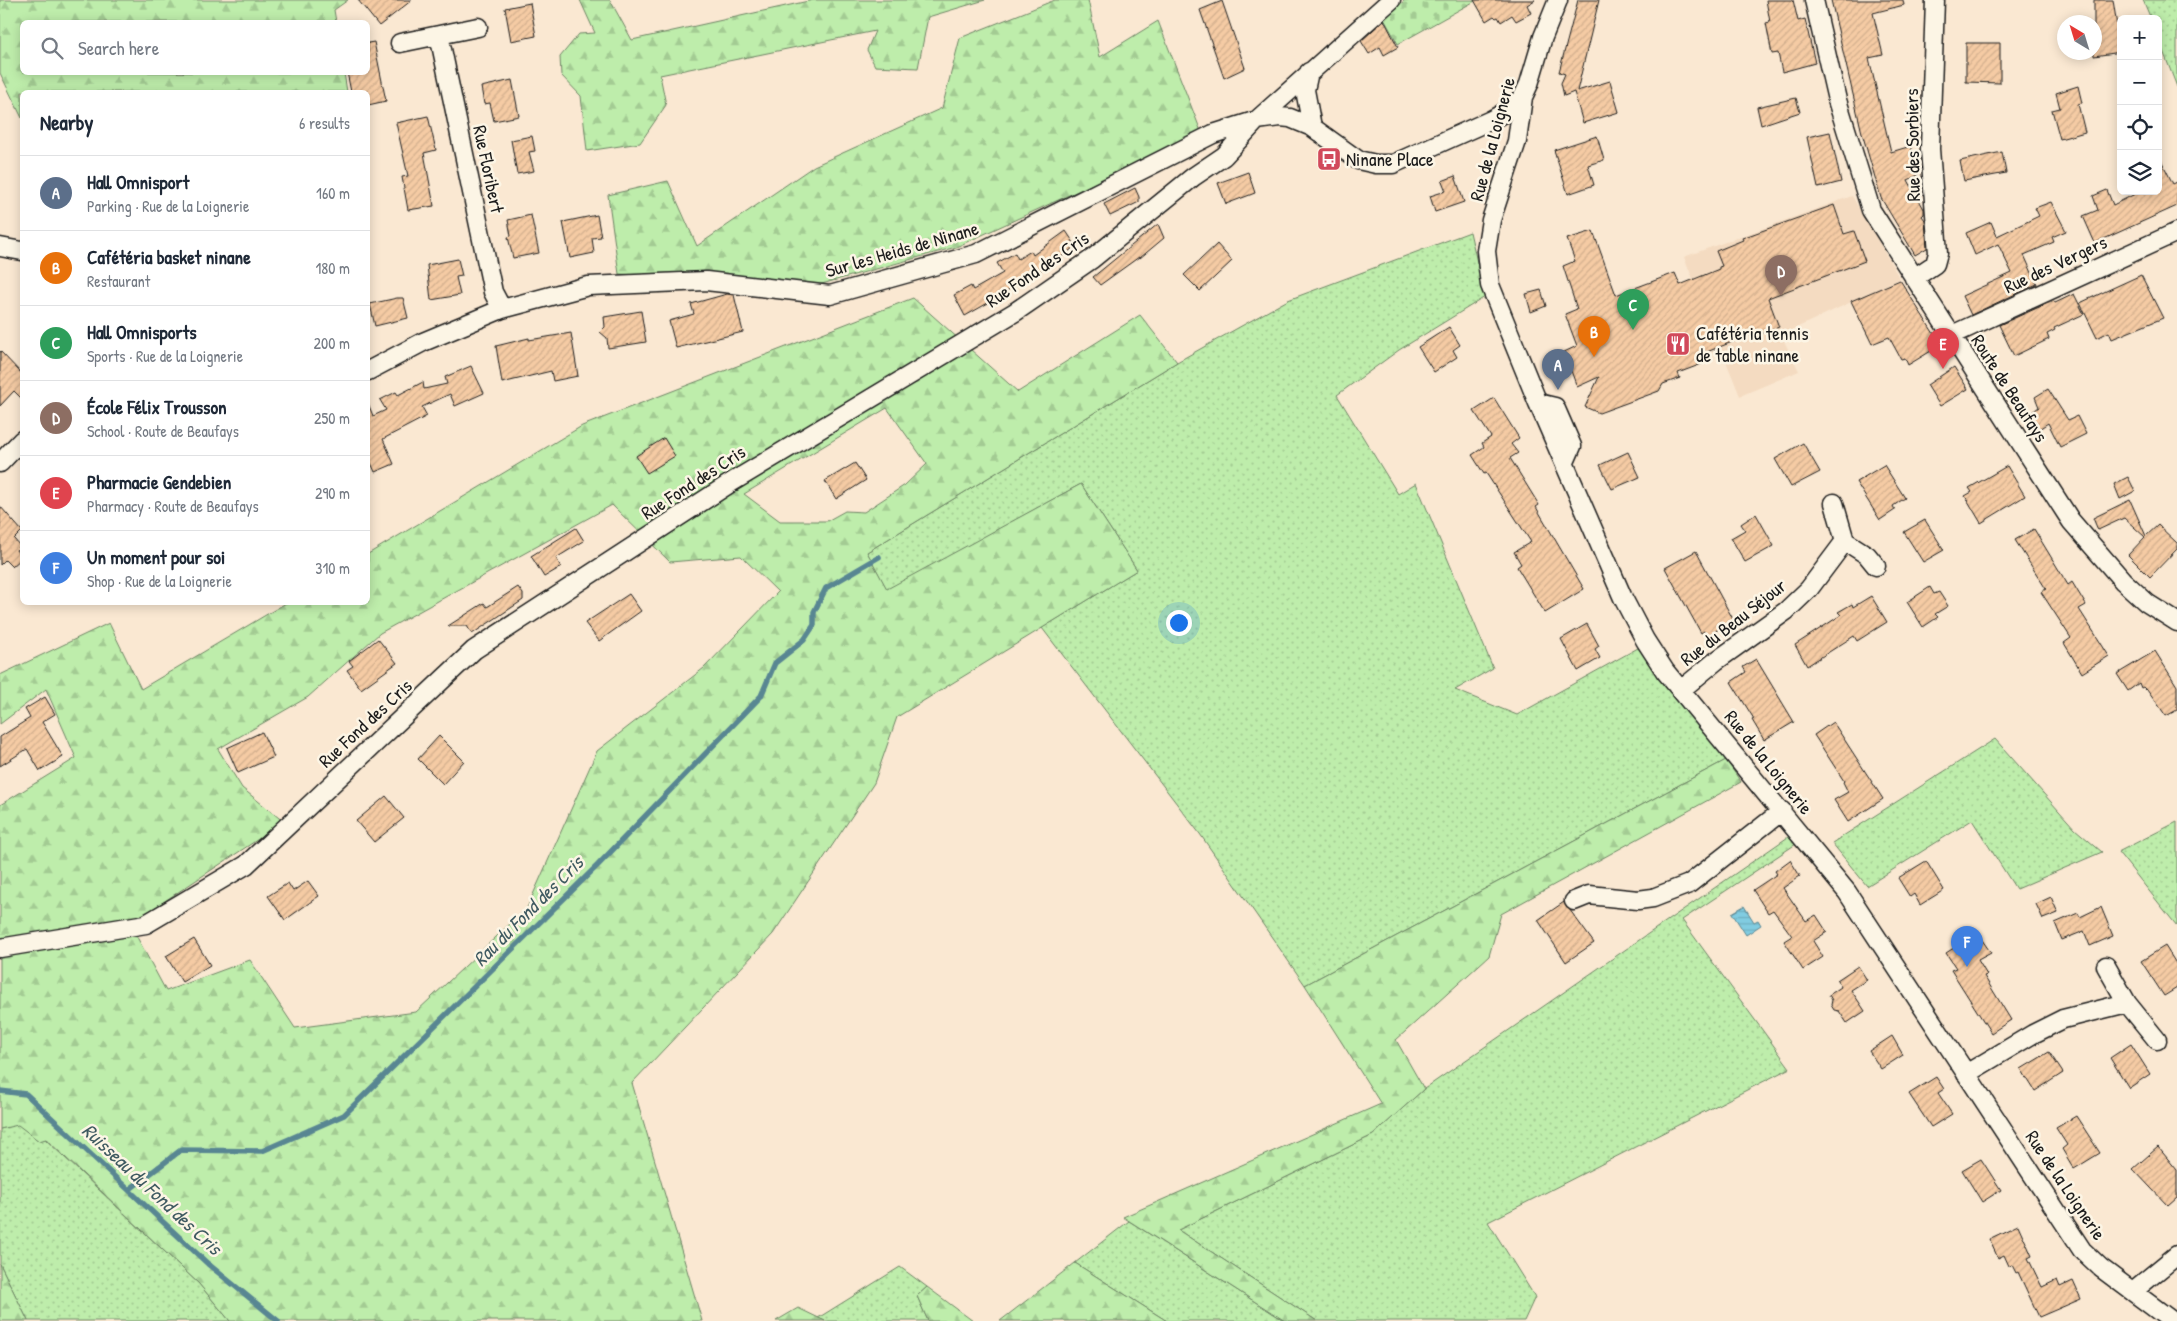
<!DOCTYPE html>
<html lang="en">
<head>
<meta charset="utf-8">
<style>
  :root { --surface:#fff; --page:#f2f2f3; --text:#1f2937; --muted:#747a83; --line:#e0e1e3; --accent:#d1495b }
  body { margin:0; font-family:"Patrick Hand",sans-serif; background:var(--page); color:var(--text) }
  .controls { position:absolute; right:15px; top:15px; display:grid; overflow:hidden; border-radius:8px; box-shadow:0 2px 12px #0003 }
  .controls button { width:45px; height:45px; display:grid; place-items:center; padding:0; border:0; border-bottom:1px solid var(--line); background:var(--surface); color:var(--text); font:25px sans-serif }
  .compass { position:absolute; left:2057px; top:15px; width:45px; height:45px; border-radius:50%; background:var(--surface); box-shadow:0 2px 12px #0003; rotate:322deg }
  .you { position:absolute; left:1178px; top:622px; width:18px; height:18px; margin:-12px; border:4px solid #fff; border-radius:50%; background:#1a73e8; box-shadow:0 0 0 8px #1a73e833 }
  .badge { display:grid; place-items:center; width:32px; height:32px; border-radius:50%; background:var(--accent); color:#fff; font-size:16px; font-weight:700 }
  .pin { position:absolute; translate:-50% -41px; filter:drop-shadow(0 1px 2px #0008) }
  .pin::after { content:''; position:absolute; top:26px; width:18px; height:15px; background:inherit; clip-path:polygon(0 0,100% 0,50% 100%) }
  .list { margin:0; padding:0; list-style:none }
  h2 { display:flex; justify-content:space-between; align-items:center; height:65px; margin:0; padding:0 20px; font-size:21px }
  h2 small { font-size:16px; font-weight:400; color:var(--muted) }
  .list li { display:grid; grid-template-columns:32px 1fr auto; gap:15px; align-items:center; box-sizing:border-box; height:75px; padding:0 20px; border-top:1px solid var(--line) }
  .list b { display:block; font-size:19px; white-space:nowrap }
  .list p { margin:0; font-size:16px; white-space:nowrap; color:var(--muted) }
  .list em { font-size:16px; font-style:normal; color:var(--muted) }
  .icon { flex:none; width:28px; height:28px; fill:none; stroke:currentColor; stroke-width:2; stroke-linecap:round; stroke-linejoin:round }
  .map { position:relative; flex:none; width:2177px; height:1321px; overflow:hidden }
  .search { position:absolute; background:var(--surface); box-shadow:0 2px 12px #0003; left:20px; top:20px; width:350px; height:55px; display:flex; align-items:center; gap:12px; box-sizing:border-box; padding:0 18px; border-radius:8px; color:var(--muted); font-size:19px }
  .panel { position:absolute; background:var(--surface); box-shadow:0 2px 12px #0003; left:20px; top:90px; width:350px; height:515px; border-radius:8px }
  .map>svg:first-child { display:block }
</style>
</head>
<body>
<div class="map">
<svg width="2177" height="1321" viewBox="0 0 2177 1321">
  <defs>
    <pattern id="grass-dots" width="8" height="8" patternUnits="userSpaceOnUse" patternTransform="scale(1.25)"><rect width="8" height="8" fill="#beedab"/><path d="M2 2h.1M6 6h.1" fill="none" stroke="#a3cb93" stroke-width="1.8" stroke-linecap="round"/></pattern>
    <pattern id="forest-firs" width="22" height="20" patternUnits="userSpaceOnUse" patternTransform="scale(1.25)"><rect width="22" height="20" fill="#beedab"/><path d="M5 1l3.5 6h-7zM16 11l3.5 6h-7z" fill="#a3cb93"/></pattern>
    <pattern id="cemetery-stones" width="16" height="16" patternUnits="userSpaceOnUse" patternTransform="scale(1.25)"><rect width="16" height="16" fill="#beedab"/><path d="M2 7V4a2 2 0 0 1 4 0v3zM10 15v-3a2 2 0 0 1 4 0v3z" fill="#a3cb93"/></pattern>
    <pattern id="water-rules" width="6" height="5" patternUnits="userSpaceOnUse" patternTransform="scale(1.25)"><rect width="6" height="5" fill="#81cce1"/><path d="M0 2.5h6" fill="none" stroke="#6fafc0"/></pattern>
    <pattern id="building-hatch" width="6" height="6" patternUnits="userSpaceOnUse" patternTransform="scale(1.25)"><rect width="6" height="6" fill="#f5cba4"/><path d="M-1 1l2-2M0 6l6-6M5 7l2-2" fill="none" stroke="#d1ae8d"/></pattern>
  </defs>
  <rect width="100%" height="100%" fill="#fae8d2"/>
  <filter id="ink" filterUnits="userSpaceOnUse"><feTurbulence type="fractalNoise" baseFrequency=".02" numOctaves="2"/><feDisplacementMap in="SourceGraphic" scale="10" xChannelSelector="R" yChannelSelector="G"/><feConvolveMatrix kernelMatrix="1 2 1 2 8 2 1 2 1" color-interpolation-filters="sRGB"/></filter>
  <g filter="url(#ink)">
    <path fill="#f4dbc1" d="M1852,196L1900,279L1781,335L1799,371L1740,396L1684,257Z"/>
    <path fill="url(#grass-dots)" stroke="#6d8464" d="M2143,0H2177V87L2158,38V19H2151Z
      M1470,232L1485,297L1399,350L1337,395L1398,494L1416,483L1493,668L1455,690L1517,715L1638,648L1726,760L1305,985L1200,834L1042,628L1137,570L1081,484L887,590L867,552L1177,362L1288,300Z
      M1995,739L2075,829L2102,852L2016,889L1972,820L1867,886L1832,843Z
      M2177,822V926L2118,852Z
      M1791,835L1799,842L1682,920L1790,1068L1488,1222L1535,1297L1524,1321H1317L1178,1230L1373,1135L1424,1089Z
      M18,1124L39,1141L45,1139L199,1284L230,1321H28L0,1264V1129Z
      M1129,1221L1285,1321H1167L1075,1263Z
      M900,1267L927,1287L917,1296L928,1321H825L818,1318Z"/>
    <path fill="url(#forest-firs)" stroke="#6d8464" fill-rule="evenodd" d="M0,0H348L334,10L336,22H22V72L344,73L347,92H22V118L0,73Z
      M580,0H610L632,40L813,0H985L928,17L918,68L875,66L867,50L875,31L660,75L666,105L640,143L587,151L581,96L561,75L560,57L579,34L595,33Z
      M1055,0H1088L1100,57L1158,21L1202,134L956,247L818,285L619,274L608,195L668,181L697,246L814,166L942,108L960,38Z
      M913,298L1018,392L1140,315L1177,362L867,552L887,589L1081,484L1137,570L897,717L874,783L773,934L632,1083L702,1321H230L199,1284L46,1139L39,1141L18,1125L0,1129V805L76,758L46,689L0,724V675L109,623L141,689L286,603L368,602V554L582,426ZM887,408L927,464L905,485L864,512L845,511L827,521H780L744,494ZM612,505L670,562L741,556L778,592L704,668L597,751L527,908L416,1012L295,1028L250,960L166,991L130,924L284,822L242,788L218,749L308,697L380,633Z
      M1726,760L1741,782L1501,914L1489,956L1396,1040L1424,1089L1373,1135L1178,1230L1317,1321H1285L1123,1217L1381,1104L1305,985Z
      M1075,1263L1167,1321H1000Z
      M0,1264L28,1321H0Z
      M927,1287L973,1321H928L917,1296Z
      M798,1308L825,1321H776Z"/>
    <path fill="url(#cemetery-stones)" stroke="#6d8464" d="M1405,0H1474L1475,1L1398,44L1384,19Z"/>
    <path fill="url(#water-rules)" stroke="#598692" d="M1744,906L1754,922L1758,920L1761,925L1746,935L1732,913Z"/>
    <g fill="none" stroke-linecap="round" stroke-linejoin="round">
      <path stroke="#598692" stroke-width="5.5" d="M0,1091L26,1094L208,1264L278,1321
        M130,1189L181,1150L262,1151L344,1115L598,865L761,696L775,663L804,640L814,625V612L826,588L879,557"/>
    </g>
    <path fill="url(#building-hatch)" stroke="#1c1c1c" d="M358,0H412L379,26Z
      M1474,0H1535L1527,5L1531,13L1516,21L1512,15L1501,22L1498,17L1496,18L1494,16L1486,21Z
      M1578,0H1599L1577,91L1610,81L1619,112L1583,123L1574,92L1564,96L1561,83L1565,74L1559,72Z
      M1766,0H1793L1798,21L1805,19L1815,63L1782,72L1778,53L1772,54L1766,23L1770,22Z
      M1831,0H1903L1904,5L1873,13L1883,55L1869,58L1891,152L1911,146L1918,175L1908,180L1924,209V214L1922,216L1925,220L1927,248L1915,255L1881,198L1862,133Z
      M2094,0H2113L2121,52L2094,56Z
      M1222,1L1245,68L1224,78L1200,10Z
      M530,3L536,36L511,41L505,8Z
      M1384,20L1398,47L1384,55L1380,47L1369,54L1361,41Z
      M374,42L386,101L368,105V92H351L347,72H368V43Z
      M1966,43H2000V83L1966,82Z
      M512,80L519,116L494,121L490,103L484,104L481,87Z
      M2078,86L2082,103L2078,104L2085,132L2060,139L2052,110L2060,108L2056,93Z
      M1796,98L1800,112L1761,125L1757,107Z
      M428,116L436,150L424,153L434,206L408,210L402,177L408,176L396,123Z
      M1830,132L1841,182L1818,188L1807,137Z
      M532,136L535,151L529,152L534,171L517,174L511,140Z
      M1597,136L1604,160L1588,165L1594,185L1568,194L1554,150Z
      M2002,152L2006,173L1964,181L1960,161Z
      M2158,154L2173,184L2177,182V206L2095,243L2083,216L2098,210L2093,196L2107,190L2113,205L2141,191H2158Z
      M1248,172L1255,193L1226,204L1218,183Z
      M1455,176L1464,202L1435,212L1430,196L1446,191L1442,181Z
      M1135,188L1139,197V202L1110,216L1104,204Z
      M2051,202L2066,231L2052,237L2054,242L2024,255L2037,284L1971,315L1962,296L2012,273L1998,244L1975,255L1966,233L1991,222L1997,236L2039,216L2035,208Z
      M1834,205L1844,234L1854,231L1865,261L1768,298L1779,327L1752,337L1750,335L1704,353L1707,362L1678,373L1680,378L1663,384L1659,391L1599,413L1585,407L1599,377L1577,387L1564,352L1577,346L1565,314L1577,309L1563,266L1575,261L1567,239L1593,231L1616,295L1675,273L1680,285L1719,269V267L1722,266L1716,251L1743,240L1742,238Z
      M531,215L539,253L513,258L508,237L511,236L508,220Z
      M597,215L601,237L592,238L594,253L570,258L563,222Z
      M1158,224L1164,238L1140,258L1139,257L1100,285L1093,277Z
      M1066,231L1076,246L1054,262L1003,293L1004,294L965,316L954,295L971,286L973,290L1003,273L997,263L1015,253L1018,259L1031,251L1033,255Z
      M1217,244L1232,261L1200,291L1184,275Z
      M458,259L462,276L456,277L460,295L431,300L427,265Z
      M2141,275L2163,318L2112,339L2109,332L2097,338L2080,303Z
      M1900,280L1941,345L1908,365L1905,358L1901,359L1889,337L1872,344L1851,301Z
      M1541,290L1546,306L1531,312L1526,294Z
      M727,294L734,295L743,332L676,348L669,321L694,314L691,304Z
      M2074,294L2084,314L2054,328L2055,330L2047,334L2049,339L2014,356L1999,325L2046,304L2054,301L2055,303Z
      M397,298H403L408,318L375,326L370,304Z
      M641,311L646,342L608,348L607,338L600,332L605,327L604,317Z
      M1449,327L1460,345L1453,350L1457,357L1434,372L1418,347Z
      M571,333L578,376L553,381L551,371L502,383L496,346L529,338V340Z
      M0,351L22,374V399L14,391L0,406Z
      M471,366L484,393L455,406L450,394L422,407L427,416L383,439L394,464L375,472L368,456V403L373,416L386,410L380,400L396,392L398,395L423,382L424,389L447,384L445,377Z
      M1954,367L1968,389L1940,406L1927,385Z
      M2048,389L2068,420L2077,416L2086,434L2060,447L2048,423L2036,431L2027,416L2039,407L2035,397Z
      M1494,398L1519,438L1511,444L1518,453L1510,458L1539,505L1536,507L1584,589L1545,613L1517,567L1521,564L1514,552L1531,542L1486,473L1484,474L1472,455L1484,447L1482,443L1491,437L1474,411Z
      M664,438L675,456L647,473L636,456Z
      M1803,443L1820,472L1791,487L1775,459Z
      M1628,452L1640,477L1612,489L1600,465Z
      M855,463L866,480L836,499L825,481Z
      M1884,465L1905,498L1893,506L1895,510L1880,520L1856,482Z
      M2007,466L2025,496L1981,523L1965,496L1972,492L1969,488Z
      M2128,477L2135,491L2120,499L2114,484Z
      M2130,500L2146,536L2158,525L2177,543V549L2150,577L2128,555L2145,537L2124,518L2098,530L2093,518Z
      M0,506L22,531L14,539L20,546L16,550L22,558L12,567L5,560L0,565Z
      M1756,514L1774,546L1745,562L1731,538L1745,530L1741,524Z
      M1925,520L1944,550L1923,562L1904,532Z
      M576,528L584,541L556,558L561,567L544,577L531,556Z
      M2034,529L2068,585L2072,582L2086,605L2079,609L2109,656L2082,673L2064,643L2071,638L2041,592L2046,589L2015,540Z
      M1696,551L1734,621L1706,636L1704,631L1701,633L1665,568Z
      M518,587L523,594V600L472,634L467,626H448L484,603L487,607Z
      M1930,587L1934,594L1939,592L1948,606L1935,614L1938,617L1923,627L1907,602Z
      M629,594L641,611L599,641L585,623Z
      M1871,596L1887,622L1857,641L1854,636L1807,666L1795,645L1841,615L1838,612L1852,604L1853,607Z
      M1587,624L1599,646L1595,649L1600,658L1578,671L1561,639Z
      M378,639L397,663L361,689L347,670L353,666L349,661Z
      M2155,651L2177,686V710L2166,716L2147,689L2146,690L2143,687L2141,688L2139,683L2128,691L2117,674Z
      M1756,659L1794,722L1764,740L1752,720L1754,719L1731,682L1746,672L1743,667Z
      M45,697L55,714L42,722L63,757L40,771L27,749L0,766V737L30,718L25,709Z
      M1833,722L1883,799L1848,822L1834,800L1848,792L1843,782L1844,781L1814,735Z
      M262,732L274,757L238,773L227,748Z
      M439,736L464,761L443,784L418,759Z
      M386,796L404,818L374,842L356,821Z
      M1790,860L1800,876L1783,888L1806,921L1816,915L1827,932L1813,941L1823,957L1803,970L1784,941L1792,936L1773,910L1768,913L1753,890L1777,874L1775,871Z
      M1926,861L1944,890L1920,905L1914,894L1910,897L1898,878Z
      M308,881L319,896L285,920L268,896L288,883L293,891Z
      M2051,897L2058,913L2043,919L2036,904Z
      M1564,902L1594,943L1566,962L1538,920Z
      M2101,907L2113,936L2090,946L2084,931L2062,940L2055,923L2078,913L2080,917Z
      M1980,937L1991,953L1978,960L1987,975L1984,976L2011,1020L1991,1033L1951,970L1956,968L1946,953L1966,940L1967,942Z
      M194,939L210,965L182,982L166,956Z
      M2165,946L2177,965V988L2164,996L2141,961Z
      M1858,966L1867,980L1851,990L1865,1011L1847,1023L1839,1011L1834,1010L1831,1005L1832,1000L1829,995L1841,987L1837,980Z
      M1892,1036L1903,1055L1881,1069L1869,1051Z
      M2131,1044L2150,1074L2129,1088L2110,1058Z
      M2049,1052L2063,1073L2035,1091L2021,1069Z
      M1936,1077L1944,1089L1938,1093L1952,1114L1931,1127L1909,1094Z
      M2076,1116L2100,1153L2074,1169L2062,1149L2067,1145L2056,1128Z
      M2158,1147L2177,1170V1198L2168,1206L2133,1169Z
      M1981,1159L2001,1190L1982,1202L1962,1170Z
      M2018,1225L2032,1256L2028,1258L2042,1287L2057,1280L2060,1287L2073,1281L2081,1299L2039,1317L2018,1272L2016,1273L2012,1265L2009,1266L2004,1255L1998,1258L1989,1239Z"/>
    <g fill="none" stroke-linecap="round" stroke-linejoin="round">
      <defs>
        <path id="minor" d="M1558,0L1543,37L1529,84L1523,97L1517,141L1491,220L1486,251L1490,285L1538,403L1623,598L1645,640L1665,671L1847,892L2082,1250L2101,1268L2172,1321
          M1814,0L1837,100L1871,210L2071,521L2123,581L2147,603L2177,622
          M439,35L493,292L502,309
          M400,43L478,27
          M1309,72L1305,90L1312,127
          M0,247L22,251
          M1914,278L1935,264L1938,253L1930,149L1935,0
          M1952,335L2177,232
          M368,371L423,342L502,309L588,286L706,281L830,295L976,254L1213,134L1257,120L1280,117L1290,118L1312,127L1358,160L1376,164H1393L1491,120L1507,111L1523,97
          M1538,403L1555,407L1572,446L1565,462
          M0,463L22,440
          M1834,503L1845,541L1867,555L1876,566
          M1682,689L1716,661L1786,611L1809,589L1845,541
          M1574,901L1589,895L1638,900L1653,898L1689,884L1782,811
          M0,948L146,924L246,865L474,650L732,482L1015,312L1092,259L1193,177L1224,156L1257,120L1391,0
          M2106,966L2127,1003L2157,1040
          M1966,1074L2033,1034L2063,1019L2127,1003
          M2133,1291L2177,1255"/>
      </defs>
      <use href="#minor" stroke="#1c1c1c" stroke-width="21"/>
      <use href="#minor" stroke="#fcf5e5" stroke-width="18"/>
    </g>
  </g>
  <defs>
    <symbol id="bus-square" viewBox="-11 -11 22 22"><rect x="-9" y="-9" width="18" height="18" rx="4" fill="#d1495b" stroke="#fcf5e5"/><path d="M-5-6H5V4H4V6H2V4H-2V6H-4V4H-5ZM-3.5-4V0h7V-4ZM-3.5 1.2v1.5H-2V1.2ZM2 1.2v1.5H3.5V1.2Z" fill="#fff"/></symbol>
    <symbol id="restaurant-square" viewBox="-11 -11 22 22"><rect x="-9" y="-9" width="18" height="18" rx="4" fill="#d1495b" stroke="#fcf5e5"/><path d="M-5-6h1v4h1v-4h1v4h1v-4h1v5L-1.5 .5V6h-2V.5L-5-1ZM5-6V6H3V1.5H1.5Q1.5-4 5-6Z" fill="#fff"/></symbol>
  </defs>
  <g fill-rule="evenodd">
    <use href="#bus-square" x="1315" y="145" width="28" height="28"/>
    <use href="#restaurant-square" x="1664" y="330" width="28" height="28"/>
  </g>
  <g text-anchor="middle" stroke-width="5" stroke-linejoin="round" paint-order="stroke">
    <g font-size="19" fill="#1c1c1c" stroke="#fcf5e5">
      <text transform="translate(1492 139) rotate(-75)" y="7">Rue de la Loignerie</text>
      <text transform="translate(1912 145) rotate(-91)" y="7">Rue des Sorbiers</text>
      <text transform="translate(489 169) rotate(78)" y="7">Rue Floribert</text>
      <text transform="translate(902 249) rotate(-16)" y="7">Sur les Heids de Ninane</text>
      <text transform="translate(2055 264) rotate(-25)" y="7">Rue des Vergers</text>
      <text transform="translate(1037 269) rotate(-34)" y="7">Rue Fond des Cris</text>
      <text transform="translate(2010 388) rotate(57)" y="7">Route de Beaufays</text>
      <text transform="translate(693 482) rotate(-33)" y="7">Rue Fond des Cris</text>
      <text transform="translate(1733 622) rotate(-38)" y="7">Rue du Beau Séjour</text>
      <text transform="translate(365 723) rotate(-43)" y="7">Rue Fond des Cris</text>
      <text transform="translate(1769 762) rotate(51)" y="7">Rue de la Loignerie</text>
      <text transform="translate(2066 1185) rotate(56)" y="7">Rue de la Loignerie</text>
    </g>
    <g font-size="19" fill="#1c1c1c" stroke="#fcf5e5" text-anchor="start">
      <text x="1346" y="166">Ninane Place</text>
      <text x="1696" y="340">Cafétéria tennis<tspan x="1696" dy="22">de table ninane</tspan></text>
    </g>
    <g font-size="20" font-style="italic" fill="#3f5a61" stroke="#fcf5e5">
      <text transform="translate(528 911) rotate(-45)" y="7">Rau du Fond des Cris</text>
      <text transform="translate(152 1189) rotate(43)" y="7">Ruisseau du Fond des Cris</text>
    </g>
  </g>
</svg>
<div class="controls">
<button>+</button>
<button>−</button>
<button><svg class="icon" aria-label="locate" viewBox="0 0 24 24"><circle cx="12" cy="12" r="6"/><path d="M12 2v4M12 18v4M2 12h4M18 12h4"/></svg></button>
<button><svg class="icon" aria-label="layers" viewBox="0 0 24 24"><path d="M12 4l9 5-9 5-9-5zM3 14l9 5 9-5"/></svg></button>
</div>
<svg class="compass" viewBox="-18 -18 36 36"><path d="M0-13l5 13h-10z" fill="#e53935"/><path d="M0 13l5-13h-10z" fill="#747a83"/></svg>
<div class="you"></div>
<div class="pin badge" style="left:1558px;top:390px;background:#5c6f8a">A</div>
<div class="pin badge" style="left:1594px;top:357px;background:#e8710a">B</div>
<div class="pin badge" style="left:1633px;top:330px;background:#2e9e5b">C</div>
<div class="pin badge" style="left:1781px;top:296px;background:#8d6e63">D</div>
<div class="pin badge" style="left:1943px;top:369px;background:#e0444e">E</div>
<div class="pin badge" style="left:1967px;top:967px;background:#3f7fe0">F</div>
<div class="search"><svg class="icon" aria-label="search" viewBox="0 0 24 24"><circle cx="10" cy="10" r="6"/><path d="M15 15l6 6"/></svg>Search here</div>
<section class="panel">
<h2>Nearby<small>6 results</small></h2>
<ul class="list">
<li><span class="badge" style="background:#5c6f8a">A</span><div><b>Hall Omnisport</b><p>Parking · Rue de la Loignerie</p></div><em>160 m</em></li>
<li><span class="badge" style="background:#e8710a">B</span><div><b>Cafétéria basket ninane</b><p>Restaurant</p></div><em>180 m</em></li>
<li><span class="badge" style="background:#2e9e5b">C</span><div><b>Hall Omnisports</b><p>Sports · Rue de la Loignerie</p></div><em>200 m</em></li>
<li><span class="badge" style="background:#8d6e63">D</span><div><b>École Félix Trousson</b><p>School · Route de Beaufays</p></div><em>250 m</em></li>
<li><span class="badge" style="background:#e0444e">E</span><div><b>Pharmacie Gendebien</b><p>Pharmacy · Route de Beaufays</p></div><em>290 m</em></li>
<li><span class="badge" style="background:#3f7fe0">F</span><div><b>Un moment pour soi</b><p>Shop · Rue de la Loignerie</p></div><em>310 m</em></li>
</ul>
</section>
</div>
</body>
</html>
